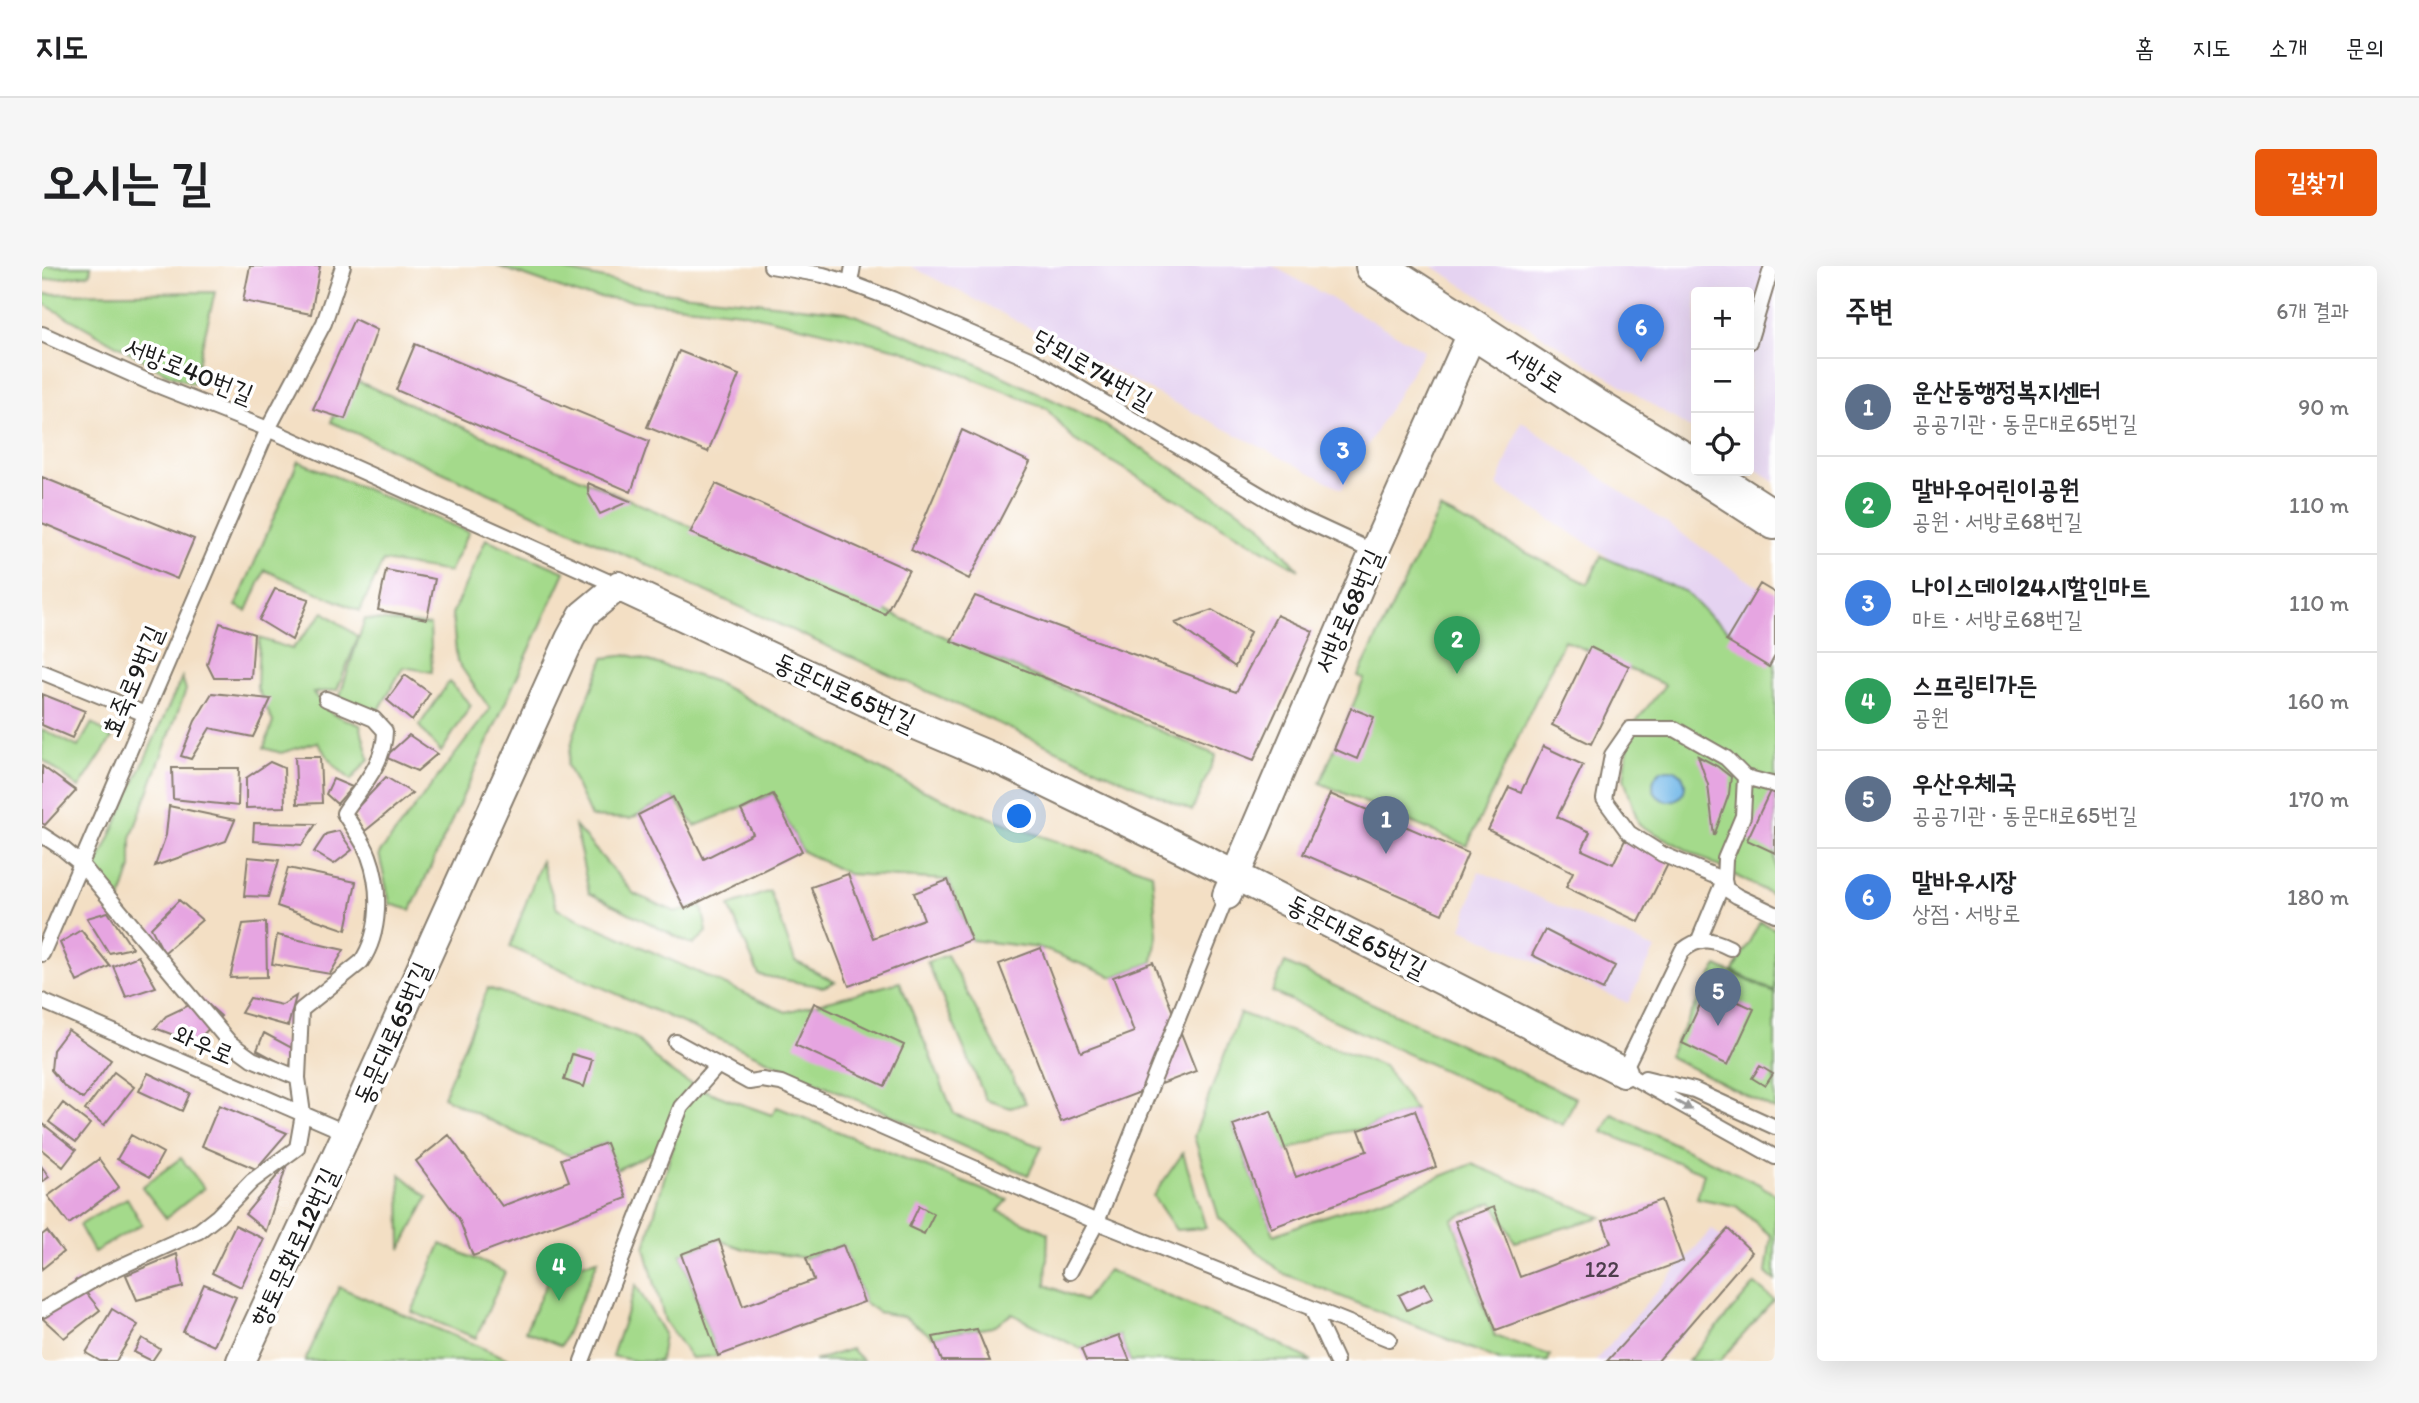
<!DOCTYPE html>
<html lang="ko">
<head>
<meta charset="utf-8">
<style>
  :root { --surface:#fff; --page:#f6f6f6; --text:#202124; --muted:#757577; --line:#e0e0e0; --accent:#ea580c }
  body { margin:0; font-family:Itim,"Poor Story",sans-serif; background:var(--page); color:var(--text) }
  .controls { position:absolute; right:21px; top:21px; display:grid; overflow:hidden; border-radius:7px; box-shadow:0 7px 28px #0002 }
  .controls button { width:63px; height:63px; display:grid; place-items:center; padding:0; border:0; border-bottom:2px solid var(--line); background:var(--surface); color:var(--text); font:35px sans-serif }
  .you { position:absolute; left:978px; top:551px; width:24px; height:24px; margin:-18px; border:5px solid #fff; border-radius:50%; background:#1a73e8; box-shadow:0 0 0 10px #1a73e833 }
  .badge { display:grid; place-items:center; width:46px; height:46px; border-radius:50%; background:var(--accent); color:#fff; font-size:23px; font-weight:700 }
  .pin { position:absolute; translate:-50% -58px; filter:drop-shadow(0 2px 4px #0008) }
  .pin::after { content:''; position:absolute; top:37px; width:24px; height:21px; background:inherit; clip-path:polygon(0 0,100% 0,50% 100%) }
  .list { margin:0; padding:0; list-style:none }
  h2 { display:flex; justify-content:space-between; align-items:center; height:91px; margin:0; padding:0 28px; font-size:30px }
  h2 small { font-size:23px; font-weight:400; color:var(--muted) }
  .list li { display:grid; grid-template-columns:46px 1fr auto; gap:21px; align-items:center; box-sizing:border-box; height:98px; padding:0 28px; border-top:2px solid var(--line) }
  .list b { display:block; font-size:26px; white-space:nowrap }
  .list p { margin:0; font-size:23px; white-space:nowrap; color:var(--muted) }
  .list em { font-size:23px; font-style:normal; color:var(--muted) }
  .icon { flex:none; width:38px; height:38px; fill:none; stroke:currentColor; stroke-width:2; stroke-linecap:round; stroke-linejoin:round }
  .map { position:relative; flex:none; width:1733px; height:1095px; overflow:hidden; border-radius:7px }
  header { display:flex; align-items:center; gap:42px; box-sizing:border-box; height:98px; padding:0 35px; background:var(--surface); border-bottom:2px solid var(--line) }
  header strong { font-size:33px }
  nav { display:flex; gap:38px; margin-inline-start:auto; font-size:24px }
  .intro { display:flex; align-items:center; justify-content:space-between; box-sizing:border-box; height:168px; padding:0 42px }
  h1 { margin:0; font-size:49px }
  .button { padding:18px 32px; border-radius:7px; background:var(--accent); color:#fff; font-size:24px; font-weight:700 }
  main { display:flex; gap:42px; padding:0 42px }
  aside { flex:1; background:var(--surface); border-radius:7px; box-shadow:0 7px 28px #0002 }
  .map>svg:first-child { display:block }
</style>
</head>
<body>
<header>
<strong>지도</strong>
<nav><a>홈</a><a>지도</a><a>소개</a><a>문의</a></nav>
</header>
<div class="intro"><h1>오시는 길</h1><a class="button">길찾기</a></div>
<main>
<div class="map">
<svg width="1733" height="1095" viewBox="0 0 1733 1095">
  <rect width="100%" height="100%" fill="#fff"/>
  <filter id="ink" filterUnits="userSpaceOnUse"><feTurbulence type="fractalNoise" baseFrequency=".0143" numOctaves="2"/><feDisplacementMap in="SourceGraphic" scale="14" xChannelSelector="R" yChannelSelector="G"/><feConvolveMatrix kernelMatrix="1 2 1 2 8 2 1 2 1" color-interpolation-filters="sRGB"/></filter>
  <filter id="wash" filterUnits="userSpaceOnUse"><feTurbulence type="fractalNoise" baseFrequency=".00686" numOctaves="4" result="noise"/><feDisplacementMap in="SourceGraphic" scale="28" xChannelSelector="R" yChannelSelector="G"/><feGaussianBlur stdDeviation="1.57" result="paint"/><feColorMatrix in="noise" values="0 0 0 0 0 0 0 0 0 0 0 0 0 0 0 0 0 1.4 0 .05"/><feComposite in="paint" operator="in"/></filter>
  <g filter="url(#wash)">
    <rect width="100%" height="100%" fill="#f3dfc4"/>
    <path fill="#e5d3f1" d="M868,0H1231L1382,84L1300,223Z
      M1390,0H1733V216L1707,199V26H1654V166Z
      M1479,155L1733,333V413L1553,282L1455,220Z
      M1437,605L1613,683L1586,737L1420,663Z
      M1670,963L1706,995L1617,1095H1553Z"/>
    <path fill="#a4da8b" stroke="#607b54" stroke-width="2" d="M0,0H49L48,8L0,14Z
      M455,0H503L621,26L804,46L912,87L1059,157L1216,256L1257,304L1032,174L1004,142L860,84L699,46L538,29Z
      M173,26L151,118L126,108L0,37V28Z
      M308,112L1174,489L1150,545L289,156Z
      M256,195L427,266L407,306L341,295L318,345L223,304L205,345L194,340Z
      M1398,243L1546,318L1559,290L1644,326L1668,351L1733,397V630L1597,559L1582,512L1588,463L1623,419L1522,374L1425,580L1278,517L1322,413L1316,410Z
      M444,273L523,306L369,644L348,638L337,588L448,443L415,395L410,348Z
      M282,346L316,371L295,424L271,427L290,448L318,459L327,493L309,514L292,499L275,476L239,487L222,482L231,456L215,422L217,372L250,383Z
      M323,353L388,359L390,406L361,401L336,446L297,432Z
      M587,389L671,415L871,520L928,544L984,565L1110,607L1115,669L1111,696L1071,711L999,682L929,674L906,614L806,608L760,585L731,528L653,560L631,531L588,553L549,551L525,499L532,468L562,392Z
      M140,411L144,424L89,572V602L78,635L52,606Z
      M407,416L429,439L399,486L377,460Z
      M50,457L70,472L37,522L0,493V463L36,481Z
      M533,560L592,628L634,646L660,640L665,666L651,679L547,627Z
      M499,595L515,643L744,746L858,716L912,848L1000,881L986,909L468,681Z
      M728,625L753,695L793,716L781,721L717,709L687,640Z
      M1718,656L1733,663V726L1691,705Z
      M905,689L984,837L969,842L944,834L885,696Z
      M1243,697L1534,832L1521,859L1230,726Z
      M1675,700L1733,727V844L1626,790Z
      M446,722L592,771C602,779 610,790 619,798C649,824 693,835 730,849L735,841L966,934L956,945L1006,967L1004,1019L1042,1035L1066,1004L1240,1079L1270,1095H1088L1077,1069L1039,1083L970,1048L950,1061L891,1071L862,1051L836,1046L822,1036L801,979L764,992L702,983L677,974L639,988L676,1090L649,1092L623,1055L603,982L632,876L574,904L564,877L529,890L476,868L401,831Z
      M1198,747L1342,800L1373,844L1320,863L1294,867L1244,885L1191,859L1232,969L1273,953L1349,930L1430,898L1559,951L1473,976L1451,936L1410,953L1453,1070L1508,1089L1506,1095H1460L1240,1007L1177,952L1152,870Z
      M1570,848L1717,918L1733,929V1015L1724,1007L1729,970L1694,940L1655,932L1662,907L1561,866Z
      M1141,887L1164,962L1134,964L1111,930Z
      M139,892L162,922L124,952L100,921Z
      M358,908L386,931L359,983Z
      M85,932L100,958L52,986L37,959Z
      M399,978L463,1006L434,1072L370,1046Z
      M556,994L519,1080L483,1065L510,1005Z
      M1713,1018L1732,1034L1678,1095H1646Z
      M594,1019L622,1068L618,1095H594L570,1090Z
      M297,1021L471,1095H263Z
      M809,1083L821,1095H772Z"/>
    <path fill="#71b7e8" stroke="#466a82" stroke-width="2" d="M1611 519a16 16 0 1 1 32 0a16 16 0 1 1-32 0Z"/>
    <g id="blocks">
      <path fill="#e6a5e1" d="M208,0H278L269,48L201,35Z
        M312,53L335,64L303,153L271,143Z
        M373,78L607,175L589,226L354,124Z
        M637,85L697,109L666,186L605,161Z
        M920,164L988,196L927,313L869,284Z
        M0,211L152,273L135,313L0,257Z
        M546,217L588,235L558,248L546,227Z
        M674,218L867,304L843,348L648,267Z
        M344,304L393,313L385,353L336,344Z
        M1718,318L1733,327V390L1727,401L1684,375Z
        M233,323L267,333L250,374L217,354Z
        M933,330L1194,426L1235,349L1271,365L1212,494L909,375Z
        M1170,344L1208,366L1193,401L1133,357Z
        M178,357L212,368L209,412H172L165,398Z
        M1548,381L1587,400L1549,478L1510,459Z
        M363,409L388,427L370,455L345,434Z
        M170,427L229,433L211,471L168,462L149,493L139,490L153,455Z
        M0,428L43,445L30,472L0,459Z
        M1309,442L1332,451L1315,493L1292,483Z
        M367,469L395,488L375,505L343,491Z
        M1501,480L1541,499L1515,551L1548,566L1540,584L1571,598L1583,574L1627,596L1597,656L1524,621L1531,606L1446,564L1467,521L1479,526Z
        M1656,490L1675,500L1689,511L1687,528L1672,570L1666,519Z
        M253,491H278L280,537L255,538Z
        M228,496L242,502L243,541L204,542V512Z
        M0,500L34,525L3,559L0,557Z
        M130,502H197L196,540L131,533Z
        M344,511L370,527L323,565L311,546Z
        M291,513L310,521L295,538L284,528Z
        M1728,525L1733,527V587L1705,574Z
        M731,528L760,585L643,643L596,549L631,531L662,593L711,568L699,544Z
        M1288,528L1426,587L1400,648L1261,588Z
        M127,540L193,554L184,575L113,600L124,569Z
        M212,557L274,558L260,579L211,575Z
        M297,565L310,584L292,598L272,586L284,568Z
        M206,591L237,594L226,631L202,630Z
        M246,602L314,616L304,664L235,640Z
        M806,608L831,672L882,653L872,627L906,614L929,674L807,720L769,621Z
        M137,634L160,654L122,687L109,662Z
        M66,646L90,682L67,687L45,652Z
        M224,656L225,711L188,712L201,658Z
        M39,664L68,700L35,716L18,677Z
        M1503,664L1573,700L1561,724L1490,689Z
        M235,669L302,684L288,708L230,698Z
        M999,682L1039,786L1092,766L1071,711L1111,696L1154,805L1019,856L957,698Z
        M96,690L114,721L84,731L71,700Z
        M1666,722L1712,743L1686,799L1640,777Z
        M254,730L246,760L199,747L208,732L240,739Z
        M160,733L179,750L153,777L113,762L124,750Z
        M772,737L862,779L843,820L753,779Z
        M26,764L69,794L41,833L23,821L9,804L11,784Z
        M222,767L250,782L248,802L215,784Z
        M530,788L550,794L542,821L522,814Z
        M1718,800L1731,808L1723,820L1710,812Z
        M72,806L92,821L62,859L43,844Z
        M106,807L148,827L140,845L97,825Z
        M21,837L48,858L34,876L7,856Z
        M177,839L245,867L214,903L160,880Z
        M1373,844L1394,901L1229,962L1191,859L1229,845L1254,911L1325,885L1317,864Z
        M0,857L34,884L21,901L0,884Z
        M89,869L121,887L108,911L75,893Z
        M407,869L460,940L527,915L519,893L564,877L585,932L431,990L417,953L374,895Z
        M57,893L77,921L27,958L6,930Z
        M245,898L224,965L203,948Z
        M0,901L7,911L0,916Z
        M1619,934L1641,995L1454,1064L1413,955L1452,941L1478,1011L1569,977L1561,955Z
        M877,940L892,948L882,968L867,961Z
        M193,959L222,973L199,1021L170,1007Z
        M1686,963L1710,986L1616,1095H1565Z
        M5,965L21,986L0,1003V969Z
        M677,974L701,1040L772,1014L764,992L801,979L822,1036L676,1090L639,988Z
        M135,988L141,1021L95,1034L84,1009Z
        M34,1014L58,1044L22,1072L0,1052Z
        M1383,1017L1391,1032L1365,1044L1357,1029Z
        M162,1018L194,1031L172,1080L141,1066Z
        M70,1043L96,1059L74,1095H58L44,1087Z
        M935,1063L948,1095H900L891,1071Z
        M1077,1069L1088,1095H1044L1039,1083Z
        M100,1072L118,1083L110,1095L92,1086Z"/>
    </g>
  </g>
  <g filter="url(#ink)">
    <use href="#blocks" fill-opacity="0" stroke="#887e70" stroke-width="2"/>
    <g fill="none" stroke-linecap="round" stroke-linejoin="round">
      <defs>
        <path id="service" d="M729,0L781,9L808,17L850,33L992,95L1254,250L1332,286
          M808,17L811,0
          M0,68L107,116L226,163L576,320
          M1707,76L1730,0
          M0,406L103,448
          M1733,519L1703,511L1684,492L1633,463H1588L1570,489L1562,533L1587,567L1620,588L1682,614L1684,623L1695,630L1733,648
          M0,569L20,582L38,597L188,777L210,793L256,812
          M1657,674L1682,614L1683,593L1701,550L1703,511
          M0,688L226,163L282,57L301,0
          M0,735L305,867
          M634,776L707,816L720,814L739,817L1055,956L1347,1073
          M1581,806L1640,685C1657,671 1669,672 1688,682
          M1581,806L1733,891
          M1603,812L1652,824L1733,861
          M1028,1006L1055,956L1185,629
          M1270,1043L1294,1095
          M0,1044L62,1008L157,965L176,950L210,915L255,882L261,848L256,812L259,744L319,696C339,667 339,622 327,590C322,575 310,561 302,547C319,521 343,497 343,465L332,453L284,433
          M540,1095L639,841L676,799"/>
        <path id="minor" d="M1185,629L1332,286L1432,63
          M199,1095L305,867L528,373L541,349L576,320L874,459L957,494L1143,584L1581,806"/>
        <path id="secondary" d="M1333,0L1553,142L1654,203
          M1657,205L1733,254"/>
      </defs>
      <use href="#service" stroke="#887e70" stroke-width="18"/>
      <use href="#minor" stroke="#887e70" stroke-width="32"/>
      <use href="#secondary" stroke="#887e70" stroke-width="42"/>
      <use href="#service" stroke="#fff" stroke-width="14"/>
      <use href="#minor" stroke="#fff" stroke-width="28"/>
      <use href="#secondary" stroke="#fff" stroke-width="38"/>
    </g>
    <defs><path id="oneway-solid" d="M-6-.8H1V-3.2L6.5 0L1 3.2V.8H-6Z" transform="scale(1.75)"/></defs>
    <use fill="#999" href="#oneway-solid" transform="translate(1641 839) rotate(29)"/>
  </g>
  <g text-anchor="middle" stroke-width="7" stroke-linejoin="round" paint-order="stroke">
    <g font-size="23" fill="#4e3e4d">
      <text x="1560" y="1011">122</text>
    </g>
    <g font-size="26" fill="#1c1c1c" stroke="#fff">
      <text transform="translate(1051 103) rotate(30)" y="9">당뫼로74번길</text>
      <text transform="translate(1493 103) rotate(33)" y="9">서방로</text>
      <text transform="translate(147 104) rotate(22)" y="9">서방로40번길</text>
      <text transform="translate(1306 345) rotate(-66)" y="9">서방로68번길</text>
      <text transform="translate(90 415) rotate(-67)" y="9">효죽로9번길</text>
      <text transform="translate(803 426) rotate(25)" y="9">동문대로65번길</text>
      <text transform="translate(1315 670) rotate(27)" y="9">동문대로65번길</text>
      <text transform="translate(350 767) rotate(-66)" y="9">동문대로65번길</text>
      <text transform="translate(162 778) rotate(23)" y="9">와우로</text>
      <text transform="translate(252 981) rotate(-65)" y="9">향토문화로12번길</text>
    </g>
  </g>
</svg>
<div class="controls">
<button>+</button>
<button>−</button>
<button><svg class="icon" aria-label="locate" viewBox="0 0 24 24"><circle cx="12" cy="12" r="6"/><path d="M12 2v4M12 18v4M2 12h4M18 12h4"/></svg></button>
</div>
<div class="you"></div>
<div class="pin badge" style="left:1344px;top:588px;background:#5c6f8a">1</div>
<div class="pin badge" style="left:1415px;top:408px;background:#2e9e5b">2</div>
<div class="pin badge" style="left:1301px;top:219px;background:#3f7fe0">3</div>
<div class="pin badge" style="left:517px;top:1035px;background:#2e9e5b">4</div>
<div class="pin badge" style="left:1676px;top:760px;background:#5c6f8a">5</div>
<div class="pin badge" style="left:1599px;top:96px;background:#3f7fe0">6</div>
</div>
<aside>
<h2>주변<small>6개 결과</small></h2>
<ul class="list">
<li><span class="badge" style="background:#5c6f8a">1</span><div><b>운산동행정복지센터</b><p>공공기관 · 동문대로65번길</p></div><em>90 m</em></li>
<li><span class="badge" style="background:#2e9e5b">2</span><div><b>말바우어린이공원</b><p>공원 · 서방로68번길</p></div><em>110 m</em></li>
<li><span class="badge" style="background:#3f7fe0">3</span><div><b>나이스데이24시할인마트</b><p>마트 · 서방로68번길</p></div><em>110 m</em></li>
<li><span class="badge" style="background:#2e9e5b">4</span><div><b>스프링티가든</b><p>공원</p></div><em>160 m</em></li>
<li><span class="badge" style="background:#5c6f8a">5</span><div><b>우산우체국</b><p>공공기관 · 동문대로65번길</p></div><em>170 m</em></li>
<li><span class="badge" style="background:#3f7fe0">6</span><div><b>말바우시장</b><p>상점 · 서방로</p></div><em>180 m</em></li>
</ul>
</aside>
</main>
</body>
</html>
